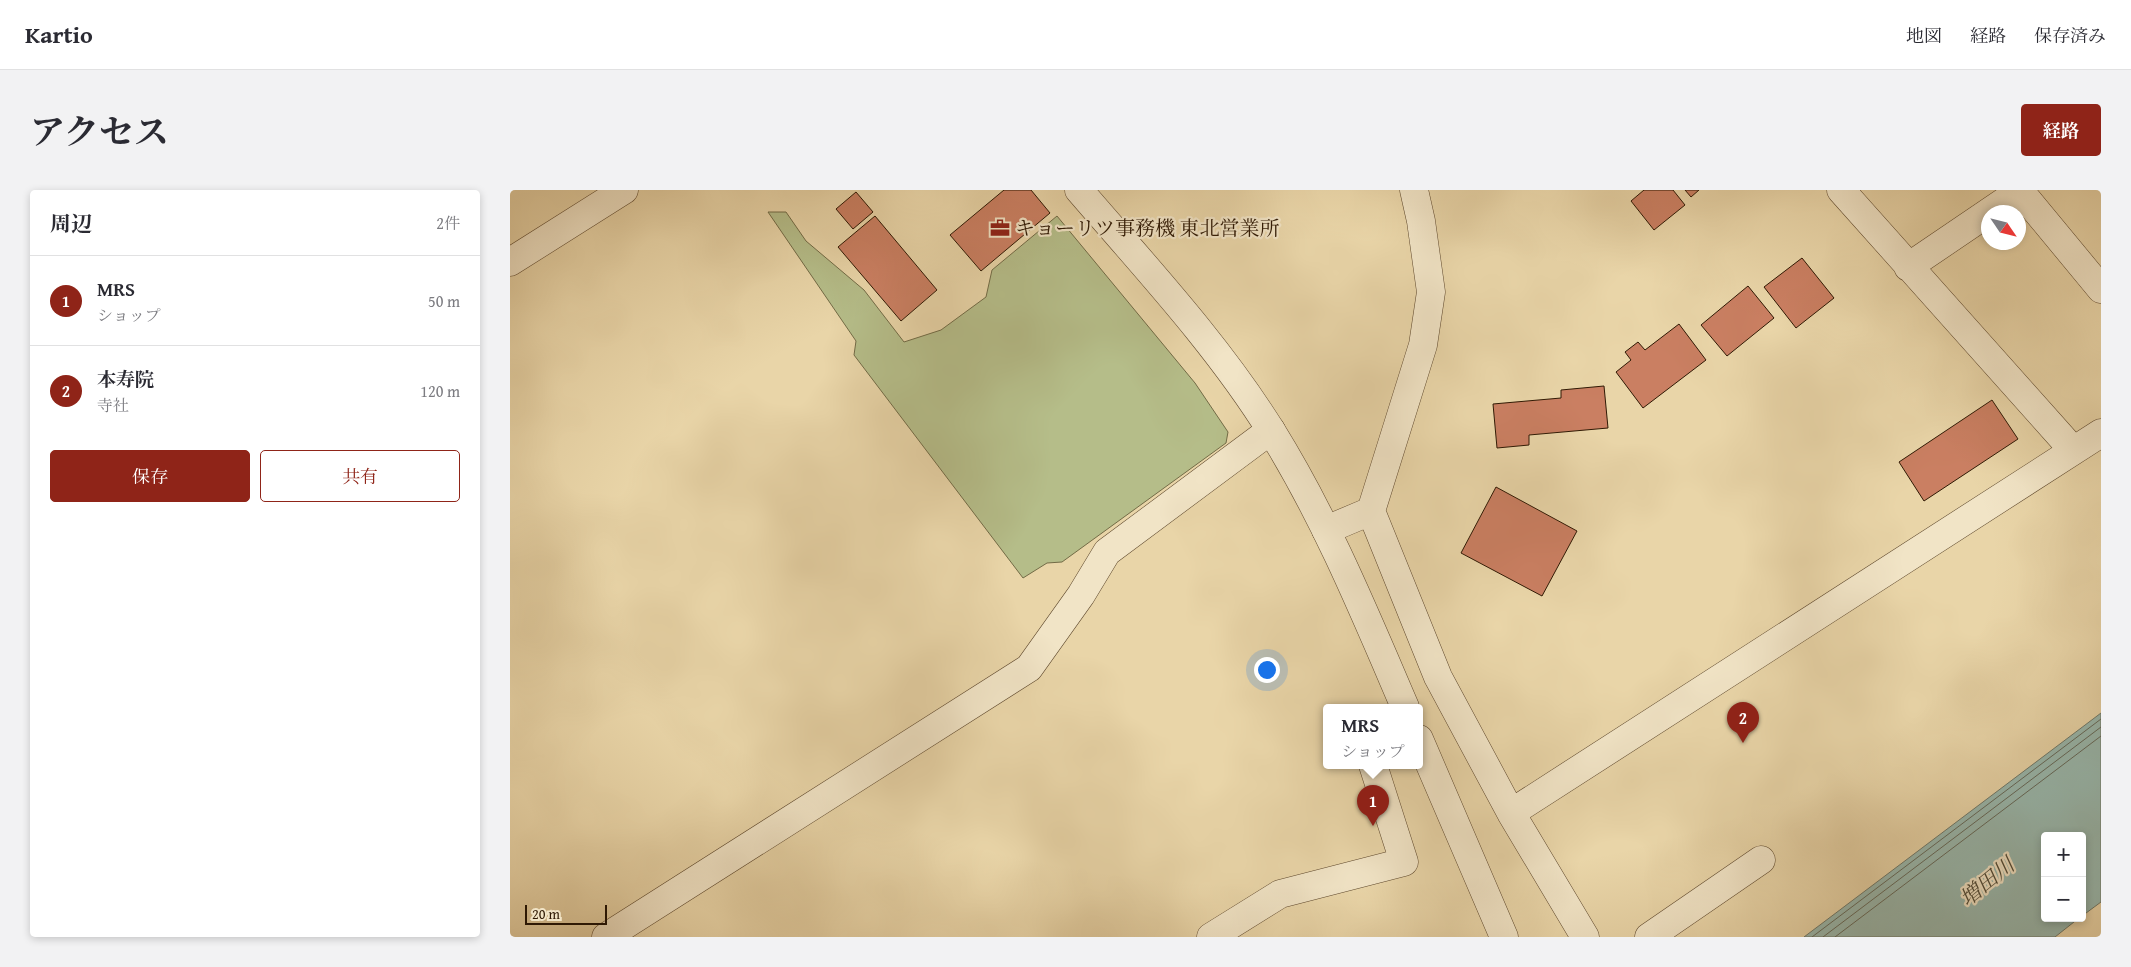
<!DOCTYPE html>
<html lang="ja">
<head>
<meta charset="utf-8">
<style>
  :root { --surface:#fff; --page:#f2f2f3; --text:#2b2b33; --muted:#7c7c81; --line:#e1e1e2; --accent:#8f2418 }
  body { margin:0; font-family:"Gentium Book Plus","Noto Serif JP",serif; background:var(--page); color:var(--text) }
  .controls { position:absolute; right:15px; bottom:15px; display:grid; overflow:hidden; border-radius:5px; box-shadow:0 2px 8px #0003 }
  .controls button { width:45px; height:45px; display:grid; place-items:center; padding:0; border:0; border-bottom:1px solid var(--line); background:var(--surface); color:var(--text); font:25px sans-serif }
  .compass { position:absolute; left:1471px; top:15px; width:45px; height:45px; border-radius:50%; background:var(--surface); box-shadow:0 2px 8px #0003; rotate:125deg }
  .scale { position:absolute; left:15px; bottom:12px; width:82px; box-sizing:border-box; padding-left:5px; border:2px solid #2f1904; border-top:0; font-size:14px; line-height:18px; white-space:nowrap; color:#2f1904; -webkit-text-stroke:4px #f1e4c6; paint-order:stroke }
  .you { position:absolute; left:756px; top:479px; width:18px; height:18px; margin:-12px; border:4px solid #fff; border-radius:50%; background:#1a73e8; box-shadow:0 0 0 8px #1a73e833 }
  .badge { display:grid; place-items:center; width:32px; height:32px; border-radius:50%; background:var(--accent); color:#fff; font-size:16px; font-weight:700 }
  .pin { position:absolute; translate:-50% -41px; filter:drop-shadow(0 1px 2px #0008) }
  .pin::after { content:''; position:absolute; top:26px; width:18px; height:15px; background:inherit; clip-path:polygon(0 0,100% 0,50% 100%) }
  .popup { position:absolute; left:813px; top:514px; width:100px; height:65px; box-sizing:border-box; display:grid; place-content:center; border-radius:5px; background:var(--surface); filter:drop-shadow(0 1px 4px #0005); font-size:16px; white-space:nowrap; color:var(--muted) }
  .popup b { font-size:19px; color:var(--text) }
  .popup::after { content:''; position:absolute; left:50%; top:100%; margin-left:-10px; border:10px solid transparent; border-top-color:var(--surface) }
  .list { margin:0; padding:0; list-style:none }
  h2 { display:flex; justify-content:space-between; align-items:center; height:65px; margin:0; padding:0 20px; font-size:21px }
  h2 small { font-size:16px; font-weight:400; color:var(--muted) }
  .list li { display:grid; grid-template-columns:32px 1fr auto; gap:15px; align-items:center; box-sizing:border-box; height:90px; padding:0 20px; border-top:1px solid var(--line) }
  .list b { display:block; font-size:19px; white-space:nowrap }
  .list p { margin:0; font-size:16px; white-space:nowrap; color:var(--muted) }
  .list em { font-size:16px; font-style:normal; color:var(--muted) }
  .actions { display:flex; gap:10px; padding:15px 20px }
  .actions a { flex:1; padding:11px 0; border:1px solid var(--accent); border-radius:5px; text-align:center; font-size:18px; color:var(--accent) }
  .actions .main { background:var(--accent); color:#fff }
  .map { position:relative; flex:none; width:1591px; height:747px; overflow:hidden; border-radius:5px }
  header { display:flex; align-items:center; gap:30px; box-sizing:border-box; height:70px; padding:0 25px; background:var(--surface); border-bottom:1px solid var(--line) }
  header strong { font-size:24px }
  nav { display:flex; gap:28px; margin-inline-start:auto; font-size:18px }
  .intro { display:flex; align-items:center; justify-content:space-between; box-sizing:border-box; height:120px; padding:0 30px }
  h1 { margin:0; font-size:35px }
  .button { padding:12px 22px; border-radius:5px; background:var(--accent); color:#fff; font-size:18px; font-weight:700 }
  main { display:flex; gap:30px; padding:0 30px }
  aside { flex:1; background:var(--surface); border-radius:5px; box-shadow:0 2px 8px #0003 }
  .map>svg:first-child { display:block }
</style>
</head>
<body>
<header>
<strong>Kartio</strong>
<nav><a>地図</a><a>経路</a><a>保存済み</a></nav>
</header>
<div class="intro"><h1>アクセス</h1><a class="button">経路</a></div>
<main>
<aside>
<h2>周辺<small>2件</small></h2>
<ul class="list">
<li><span class="badge">1</span><div><b>MRS</b><p>ショップ</p></div><em>50 m</em></li>
<li><span class="badge">2</span><div><b>本寿院</b><p>寺社</p></div><em>120 m</em></li>
</ul>
<div class="actions"><a class="main">保存</a><a>共有</a></div>
</aside>
<div class="map">
<svg width="1591" height="747" viewBox="0 0 1591 747">
  <rect width="100%" height="100%" fill="#e9d5a8"/>
  <filter id="stains"><feTurbulence type="fractalNoise" baseFrequency=".004" numOctaves="4"/><feColorMatrix values="0 0 0 0 .2 0 0 0 0 .09 0 0 0 0 .02 0 0 0 .5 -.17"/></filter>
  <radialGradient id="worn" r=".72"><stop offset=".6" stop-color="#630" stop-opacity="0"/><stop offset="1" stop-color="#630" stop-opacity=".3"/></radialGradient>
  <path fill="#b5bd89" stroke="#726b46" d="M258,22H276L296,51L354,100L394,152L431,140L476,107L482,80L547,26L685,193L718,242L716,253L552,372L537,373L513,388L344,165L346,151Z"/>
  <path fill="#98b8ae" stroke="#6e786a" d="M1591,523V712L1572,726V646H1535V728H1569L1545,747H1294Z"/>
  <g fill="none" stroke-linecap="round" stroke-linejoin="round">
    <path stroke="#646859" stroke-width="1" d="M1302,747L1591,529
      M1313,747L1591,537
      M1325,747L1591,546"/>
  </g>
  <path fill="#ca7f62" stroke="#2f1904" d="M494,0H521L540,23L471,81L440,45Z
    M1134,0H1163L1175,15L1144,40L1121,11Z
    M1175,0H1189L1181,7Z
    M346,2L363,22L343,39L326,19Z
    M365,26L427,100L391,131L328,57Z
    M1292,68L1324,108L1286,138L1254,97Z
    M1238,96L1264,128L1217,166L1191,135Z
    M1169,134L1196,170L1133,218L1106,182L1121,170L1115,162L1128,152L1135,160Z
    M1094,196L1098,238L1019,245V255L987,258L983,214L1051,208V200Z
    M1482,210L1508,249L1414,311L1389,272Z
    M986,297L1067,341L1032,406L951,363Z"/>
  <g fill="none" stroke-linecap="round" stroke-linejoin="round">
    <defs>
      <path id="minor" d="M1331,0L1563,260
        M0,72L114,0
        M1398,77L1510,1L1591,99
        M861,321L928,487L1001,623L1075,747
        M816,340L861,321L913,155L921,102L911,31L904,0
        M1001,623L1591,243
        M96,747L519,478L571,405L597,362L761,240
        M701,747L770,704L894,672L863,575
        M1139,747L1251,670"/>
      <path id="tertiary" d="M569,0C636,78 708,155 762,242C816,329 855,424 895,517
        M909,549L994,747"/>
    </defs>
    <use href="#minor" stroke="#5e482d" stroke-width="29"/>
    <use href="#tertiary" stroke="#5e482d" stroke-width="29"/>
    <use href="#minor" stroke="#f1e4c6" stroke-width="28"/>
    <use href="#tertiary" stroke="#f1e4c6" stroke-width="28"/>
  </g>
  <defs>
    <symbol id="office-bare" viewBox="-9 -9 18 18"><path d="M-6-3h4V-5.5h4V-3h4V5H-6ZM-1-4.5V-3h2v-1.5ZM-6 0V1H6V0Z" fill="#8f2418" stroke="#f1e4c6" stroke-width="2.5" paint-order="stroke"/></symbol>
  </defs>
  <g fill-rule="evenodd">
    <use href="#office-bare" x="476" y="24" width="28" height="28"/>
  </g>
  <g text-anchor="middle" stroke-width="4.5" stroke-linejoin="round" paint-order="stroke">
    <g font-size="20" fill="#2f1904" stroke="#f1e4c6" text-anchor="start">
      <text x="505" y="45">キョーリツ事務機 東北営業所</text>
    </g>
    <g font-size="21" font-style="italic" fill="#4e4937" stroke="#f1e4c6">
      <text transform="translate(1477 692) rotate(-39)" y="7">増田川</text>
    </g>
  </g>
  <rect width="100%" height="100%" filter="url(#stains)"/>
  <rect width="100%" height="100%" fill="url(#worn)"/>
</svg>
<div class="controls">
<button>+</button>
<button>−</button>
</div>
<svg class="compass" viewBox="-18 -18 36 36"><path d="M0-13l5 13h-10z" fill="#e53935"/><path d="M0 13l5-13h-10z" fill="#7c7c81"/></svg>
<div class="scale">20 m</div>
<div class="you"></div>
<div class="pin badge" style="left:863px;top:636px">1</div>
<div class="popup"><b>MRS</b>ショップ</div>
<div class="pin badge" style="left:1233px;top:553px">2</div>
</div>
</main>
</body>
</html>
